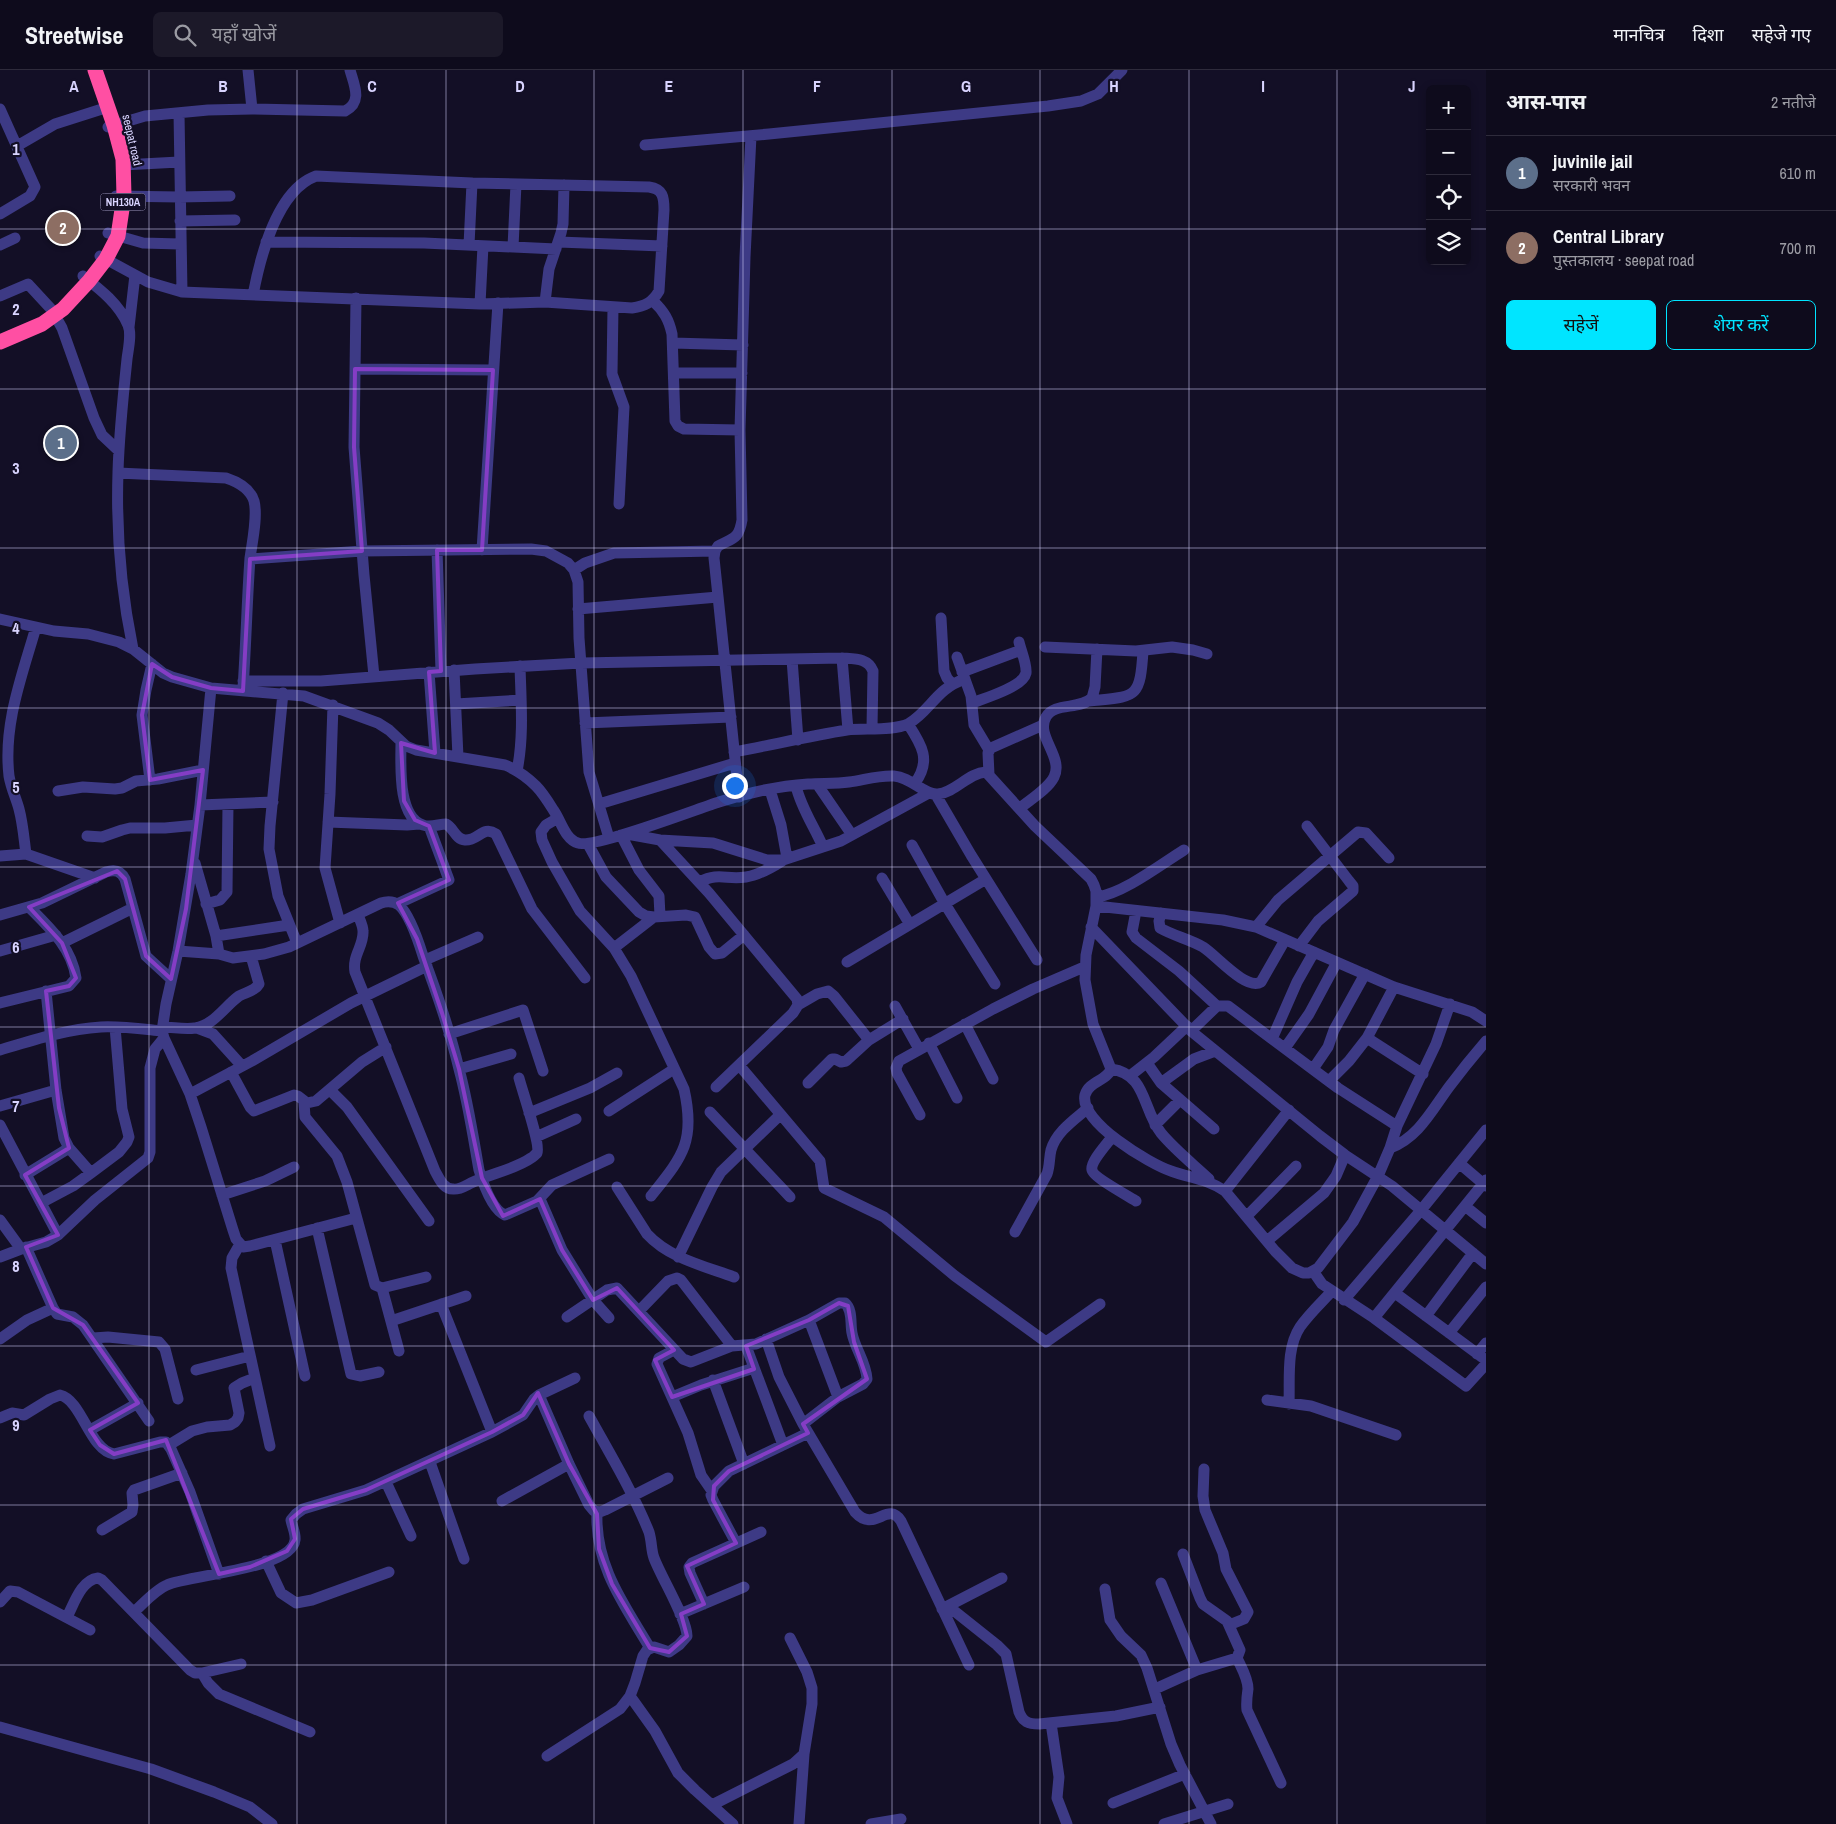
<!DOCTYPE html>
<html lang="hi">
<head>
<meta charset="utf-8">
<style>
  :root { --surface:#0e0b1c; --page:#1c1929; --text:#f1f3f6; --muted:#9b9ba3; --line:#2e2b3b; --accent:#00e5ff }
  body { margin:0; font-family:"Archivo Narrow","Noto Sans Devanagari",sans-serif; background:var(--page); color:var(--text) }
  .controls { position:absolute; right:15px; top:15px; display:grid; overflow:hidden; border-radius:8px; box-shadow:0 2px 8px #0003 }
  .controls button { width:45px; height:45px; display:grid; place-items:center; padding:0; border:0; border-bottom:1px solid var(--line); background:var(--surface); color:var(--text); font:25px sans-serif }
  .you { position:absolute; left:734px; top:715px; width:18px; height:18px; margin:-12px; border:4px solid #fff; border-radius:50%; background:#1a73e8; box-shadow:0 0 0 8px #1a73e833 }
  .badge { display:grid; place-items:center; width:32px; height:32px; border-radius:50%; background:var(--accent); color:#fff; font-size:16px; font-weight:700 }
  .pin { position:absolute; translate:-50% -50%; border:2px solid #fff; box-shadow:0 1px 5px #0006 }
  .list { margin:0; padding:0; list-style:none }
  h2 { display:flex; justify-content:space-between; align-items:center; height:65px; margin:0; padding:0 20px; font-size:21px }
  h2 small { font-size:16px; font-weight:400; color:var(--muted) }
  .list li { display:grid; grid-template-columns:32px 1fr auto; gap:15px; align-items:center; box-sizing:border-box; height:75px; padding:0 20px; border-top:1px solid var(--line) }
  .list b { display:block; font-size:19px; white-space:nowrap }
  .list p { margin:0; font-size:16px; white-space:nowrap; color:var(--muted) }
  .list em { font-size:16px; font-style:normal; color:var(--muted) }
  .actions { display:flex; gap:10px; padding:15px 20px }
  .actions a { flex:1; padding:11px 0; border:1px solid var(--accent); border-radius:8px; text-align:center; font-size:18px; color:var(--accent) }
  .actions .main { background:var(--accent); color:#111 }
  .icon { flex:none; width:28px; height:28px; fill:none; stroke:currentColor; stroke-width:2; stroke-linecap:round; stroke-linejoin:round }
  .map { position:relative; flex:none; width:1486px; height:1754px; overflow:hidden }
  header { display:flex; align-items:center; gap:30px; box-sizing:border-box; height:70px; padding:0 25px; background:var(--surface); border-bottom:1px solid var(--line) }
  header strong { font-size:24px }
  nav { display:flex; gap:28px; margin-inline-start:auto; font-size:18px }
  .search { width:350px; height:45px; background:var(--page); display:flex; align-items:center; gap:12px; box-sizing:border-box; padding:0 18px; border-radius:8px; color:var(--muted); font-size:19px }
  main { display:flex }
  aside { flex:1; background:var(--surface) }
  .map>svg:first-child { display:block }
</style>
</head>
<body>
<header>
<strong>Streetwise</strong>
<div class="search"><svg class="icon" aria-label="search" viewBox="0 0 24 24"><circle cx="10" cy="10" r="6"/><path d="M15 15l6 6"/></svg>यहाँ खोजें</div>
<nav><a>मानचित्र</a><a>दिशा</a><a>सहेजे गए</a></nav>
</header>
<main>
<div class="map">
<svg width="1486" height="1754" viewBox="0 0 1486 1754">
  <rect width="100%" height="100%" fill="#130f26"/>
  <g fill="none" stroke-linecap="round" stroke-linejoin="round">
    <path stroke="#3d3a85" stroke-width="11" d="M248,0L252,39
      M0,39L35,117L30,126L0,144
      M179,43L182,222
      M108,57L145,46L208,40L252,39L345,41C363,32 354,15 350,0
      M645,75L769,64L1048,36L1081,31L1098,24L1122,0
      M17,76L55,54L102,39
      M123,95L179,92
      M116,126L179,127L230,126
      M180,151L235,150
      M108,163L143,173L180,174
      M266,172L424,173L556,179
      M559,172L662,176
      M0,175L15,168
      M469,175L472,113
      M513,177L516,114
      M100,186L148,212L182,222L480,234L545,232L632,238C645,236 652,233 659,221L664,140C664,127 663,119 649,117L472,113L316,106C277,120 260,188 253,225
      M83,206C101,220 119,234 128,255C132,264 128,280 127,289C123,327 119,365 118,402C116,462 121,521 133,579
      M0,226L28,214L52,240L62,258L94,348L102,365L119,381
      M356,228L354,377L364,505L374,606
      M653,231C664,241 669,250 672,264L675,351L678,356L684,359L740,360
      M545,232L549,199L561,163L563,154L564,115
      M480,234L483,176
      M613,237L612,304L624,337L619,434
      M129,257L135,205
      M673,273L743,275
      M355,299L493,300
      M674,303H742
      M118,403L226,408C238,412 250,418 254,431C258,446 252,473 250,488C247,531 246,574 243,618
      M437,480L441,601
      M482,480L498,233
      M250,489L362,481L531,479L546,481L568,493L574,500L578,512L579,568L589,702L609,768
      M574,500L585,493L614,483L715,481
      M578,539L718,527
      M941,548L944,601L947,608L952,614
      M0,549L54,561L88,564L119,572L133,579L163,603L172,607L211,618L304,626L378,653L389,660L406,676L416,680L505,695C517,700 527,707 536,716C543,723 549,733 554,741C561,751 565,769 578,773C593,779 697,739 719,732C747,723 778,716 808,714C822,713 835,714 849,712C864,710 879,705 894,706C911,707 925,726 938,724C956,722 968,703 986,702L1035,756L1091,809L1094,815L1096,821V836L1086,885L1085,910L1093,954L1111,999C1107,1011 1089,1011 1085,1025C1079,1052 1150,1094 1171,1101C1190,1108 1208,1109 1225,1121L1275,1181L1292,1198L1303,1203H1309L1318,1198L1353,1152L1378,1106L1390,1078L1397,1056L1436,974L1450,934
      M1045,577L1136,581L1172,577L1193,580L1207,584
      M957,587L971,626L974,655L989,680
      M842,588L848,660
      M792,589L798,670
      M454,600L458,687
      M429,602L435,683
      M962,602L1021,580
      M243,611H321L475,599L581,593L842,588C855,589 868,588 873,601L872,658
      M211,618L200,735L191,804L178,881L166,934L162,961L164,968L190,1024L201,1057L233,1160L236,1169L243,1177L250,1176L356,1148
      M283,623L270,756L269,779L278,826L297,873
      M1089,631C1136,626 1140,630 1143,581
      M972,633C985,628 1023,617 1026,603C1027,594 1021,581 1019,572
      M456,634L521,630
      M333,635L330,724L325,798L340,853
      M585,653L731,647
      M908,654C921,674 932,690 915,713
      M401,672C401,693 397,747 423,755C430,758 439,754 446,754C454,758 455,769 465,770C478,771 483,755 496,764L532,839L585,908
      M734,682C772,675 809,666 847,660C865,658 893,661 908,654C931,641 935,619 965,609
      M517,701C524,666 521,632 520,596
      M989,705L988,683L991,678L1043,655
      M150,710L142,645L146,620L152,594
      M817,714L852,765
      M796,716C801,738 814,756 823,777
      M770,720L781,755L787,788
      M58,721L83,717L115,719L122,718L136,711L158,709L203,700
      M936,725L971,785L1037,890
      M739,727L714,488L715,481L718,476C733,468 739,469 742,450L740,360L745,187L751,66
      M599,734L735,693
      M200,735L273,732
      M1020,738C1031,729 1048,719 1054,707C1064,687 1035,666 1046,647C1054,632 1080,640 1092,628L1095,617L1097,579
      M558,748L546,755L541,762L542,770L552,792L580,841L614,878L631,906L684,1019C696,1072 682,1087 651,1126
      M328,752L407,755L419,754
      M627,764L660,770L713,773L767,790H783L841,771L929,723
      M621,765L639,800L659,826L660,846
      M87,766L102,767L122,760L130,758H165L197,755
      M660,770L709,823L797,929L798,935L793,943L716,1017
      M588,774L606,807L639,842L646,846L654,847
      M912,775L945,834L995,914
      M26,784C24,769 23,754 19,739C16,728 11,718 9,706C3,654 22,606 36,557
      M0,786L26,784L95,808
      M195,793L216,866L219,884
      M882,808L909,853
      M699,812C720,802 725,810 746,807C759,805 771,798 782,791
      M1097,827C1124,823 1160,795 1184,780
      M206,834L220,830L227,822L228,734
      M397,834L449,810L429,756
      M1096,836L1223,850L1256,857L1394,917L1472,942L1486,951
      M1136,841L1132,862L1136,868L1179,901L1217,936
      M1161,843L1159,851L1160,858C1174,866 1189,869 1203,877C1216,885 1246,921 1261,912L1285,870
      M0,845L42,833L106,802C115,799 121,801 125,809L146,886L171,909
      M358,845C360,850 363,856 363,861C364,876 352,885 355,902L435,1101C439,1108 443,1119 453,1119C459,1120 465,1116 471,1113C489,1104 516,1099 531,1088C532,1088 536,1084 537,1083C541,1075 522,1020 519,1008
      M1091,857L1191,961L1320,1066L1345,1085L1392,1116L1486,1194
      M1256,857L1278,830L1358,762L1366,763L1389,788
      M216,866L289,855
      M62,873L133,838
      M1299,876L1318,851L1353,821V816L1349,811L1307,756
      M614,878L654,847L686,845L695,847L709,877L715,884L722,883L744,865
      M0,881L56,865
      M178,881L219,884L233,888L264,884L289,877L381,833C387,831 393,831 399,835C410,845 419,873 423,886C437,923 450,961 459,999C468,1032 473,1066 479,1100C483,1113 492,1140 505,1145L537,1131L552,1115L609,1089
      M425,890L478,867
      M847,892L986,809
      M46,921L56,1020L64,1068L69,1078L91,1103
      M0,933L69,916L76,908C72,878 49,857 29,837
      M798,935L817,924L828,921L834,926L869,970
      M895,936L919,979
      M965,954L993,1009
      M163,957C173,957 185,960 195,958C213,956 225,936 239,926C246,922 255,921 259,914L251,886
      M197,958L213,964L242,996
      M1191,961L1217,936H1228L1338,1018L1397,1056
      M449,964L523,940L543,1001
      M1367,968L1423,1004
      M1272,969L1297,912L1314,882
      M929,973L957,1028
      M1285,978L1309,944L1337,892
      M0,980C33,970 67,959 101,957C121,956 142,959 162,961
      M1147,993L1161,1013L1214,1059
      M739,995L820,1091L824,1118L884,1147L955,1206L1046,1272L1100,1234
      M459,999L511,984
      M1111,999C1147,1004 1142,1039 1161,1063C1175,1080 1193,1094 1209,1109
      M1313,999L1328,977L1334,960L1365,904
      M231,1002L250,1037L254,1041L294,1025L298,1026L307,1033L316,1031L362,992L386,977
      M1131,1005L1154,987L1187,956
      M1329,1011L1349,991L1367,968L1394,917
      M808,1013L832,989H835L841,992L846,991L869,970L903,949
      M1161,1013L1194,989L1215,981
      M330,1020L347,1037L429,1151
      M190,1024L252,991L351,933L427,896
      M304,1032L305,1047L337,1086L347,1112L375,1215L382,1218L426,1207
      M0,1036L56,1020
      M609,1041L674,999
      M710,1042L790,1127
      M529,1043L590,1018L617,1003
      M920,1045L897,1003L896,998L899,991L993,939L1033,919L1084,897
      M0,1055L58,1165
      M1155,1055L1180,1030
      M536,1067L576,1049
      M1112,1067C1107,1074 1090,1092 1092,1100C1093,1107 1128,1126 1136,1131
      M1390,1078C1418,1068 1432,1040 1449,1017C1461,1001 1473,986 1486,971
      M1459,1093L1486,1116
      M25,1105L69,1078
      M617,1117L647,1164C669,1188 704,1196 734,1207
      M1225,1121L1289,1040
      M222,1125L265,1111L294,1097
      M540,1129L562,1180L593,1230L609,1248
      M41,1133L73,1116L91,1103L119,1082L127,1072L129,1067L122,1039L115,957
      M1465,1136L1486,1153
      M1247,1146L1296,1096
      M0,1150L21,1179
      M317,1158L351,1304L360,1306L379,1302
      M1015,1162L1047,1104C1050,1096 1049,1088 1051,1080C1056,1062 1074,1050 1088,1038
      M275,1170L305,1306
      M1267,1171L1324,1123L1336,1106L1345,1085
      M240,1174L232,1188L231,1198L270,1376
      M26,1177L53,1238L57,1244L73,1247L83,1255L149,1351
      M0,1187L21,1179L46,1172L58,1165L95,1130L148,1088L150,1082V998L155,979L164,968
      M678,1187L712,1117L721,1102L780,1045
      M1313,1201L1322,1214L1374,1248L1466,1316L1486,1294
      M382,1218L399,1281
      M1395,1223L1486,1290
      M1344,1230L1422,1139L1486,1060
      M441,1234L492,1362
      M639,1241L668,1211L677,1208L681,1210L732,1276
      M1426,1246L1473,1183
      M567,1247L607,1220L617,1218L683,1289L691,1292L732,1276L756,1274L809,1250L839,1233H845C853,1240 850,1253 852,1263C855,1279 866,1292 867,1309L863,1314L838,1327L803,1354
      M1374,1248L1486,1110
      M809,1250L838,1327
      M391,1251L466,1226
      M1449,1263L1486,1217
      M93,1268L108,1267L159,1272L165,1279L178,1329
      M0,1269L27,1250L53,1238
      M766,1269L779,1307L803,1354L855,1442C875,1464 887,1430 901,1451L969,1595
      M746,1276L783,1375
      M674,1280L659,1288L657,1294L688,1363L701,1405L712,1421
      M1477,1284L1486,1273
      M196,1300L250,1286
      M713,1310L744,1394
      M539,1325L569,1394L589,1435L594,1441L600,1442L605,1440L668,1408
      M672,1327L701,1315L754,1298
      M1267,1330L1311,1336L1396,1365
      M1289,1334C1290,1309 1286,1278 1300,1257C1309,1244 1321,1233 1332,1221
      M0,1348L12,1343L24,1345L50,1329L60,1325C82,1330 90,1381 114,1384L160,1372H166L171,1379L190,1422L219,1504
      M90,1360L138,1333
      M169,1375L192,1361L207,1357L230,1355L235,1352L238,1348L239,1343L234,1318L242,1313L255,1308
      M430,1392L464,1489
      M1204,1399L1203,1426L1205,1440L1223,1483L1226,1499L1248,1542L1244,1549L1229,1555
      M386,1412L411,1466
      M502,1431L569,1394
      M597,1443C595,1496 624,1534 650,1578
      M102,1460L132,1442L133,1435L132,1423L134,1420L182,1403
      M736,1473L713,1430L711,1425L714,1416L729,1401L808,1363
      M266,1491L281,1523L296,1533L312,1530L389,1502
      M1161,1513L1197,1600
      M1105,1519L1110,1550L1121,1566L1141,1585L1147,1598L1171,1674L1180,1695L1211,1754
      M0,1532L10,1521L18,1522L90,1560
      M704,1534L690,1503L689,1497L692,1493L761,1462
      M948,1536L997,1575L1006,1584L1019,1642C1023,1652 1028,1654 1039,1654L1116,1646L1160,1637
      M942,1539L1002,1508
      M134,1542C144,1533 155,1520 167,1515C189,1505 292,1499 295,1470C296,1464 292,1456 291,1450L296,1444L303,1439L366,1420L492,1362L523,1345L534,1329L539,1325L575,1308
      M680,1544L744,1517
      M67,1547C74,1534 81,1510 98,1508L102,1510L190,1600L195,1603H202L241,1594
      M1237,1588C1241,1597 1248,1608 1248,1619C1247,1626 1246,1632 1247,1640L1281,1713
      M202,1603L208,1613L219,1624L310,1662
      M1155,1619L1197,1600L1237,1588L1240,1580L1227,1551L1203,1534L1200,1528L1183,1484
      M630,1626L655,1661L678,1703L695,1720L733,1754
      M1051,1653L1059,1707L1057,1728L1067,1754
      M0,1657L151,1699L214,1722L250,1737L272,1754
      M547,1686L620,1639L630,1626L635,1613L643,1586L647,1580L654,1577L669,1582L679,1575L687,1566C687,1549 661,1507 654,1488C651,1480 652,1472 649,1462C633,1422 610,1384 589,1346
      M1113,1733L1185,1704
      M712,1735L793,1694L804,1684L812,1634V1618L807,1602L790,1568
      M799,1754L804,1684
      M871,1754L901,1749
      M1164,1754L1228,1734"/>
    <path stroke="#ff4fa3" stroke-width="15" d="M0,272L42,254L63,239L89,211L106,189L118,166L124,126L123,89L114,55L95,0"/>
  </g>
  <path fill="none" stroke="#843dc5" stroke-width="4" stroke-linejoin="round" d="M355,299L493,300L482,480H437L441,601L429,602L435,683L401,673L404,731L415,750L429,756L449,810L398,833L417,869L442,943L459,999L482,1108L503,1146L540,1129L562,1180L593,1230L617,1218L674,1280L655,1290L672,1327L754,1299L746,1276L809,1250L839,1233L848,1236L854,1272L867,1309L803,1354L808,1363L729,1401L714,1416L713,1430L736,1473L687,1496L704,1534L681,1544L687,1566L669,1582L650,1578L612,1514L599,1479L597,1444L569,1394L538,1323L523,1345L492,1362L366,1420L303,1439L291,1449L295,1469L287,1481L250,1497L219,1504L166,1370L114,1384L100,1375L90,1360L138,1333L83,1255L53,1238L26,1177L58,1165L25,1105L69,1078L59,1038L46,921L69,916L76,908L62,873L29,837L117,801L125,809L146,886L171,909L186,839L203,700L150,710L142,645L152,594L172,607L211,618L243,621L250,489L362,481L354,377Z"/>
  <path fill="none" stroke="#d9d4ff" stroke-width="1" stroke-opacity="0.55" d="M149,0V1754M297,0V1754M446,0V1754M594,0V1754M743,0V1754M892,0V1754M1040,0V1754M1189,0V1754M1337,0V1754M0,159H1430M1467,159H1486M0,319H1486M0,478H1486M0,638H1486M0,797H1486M0,957H1486M0,1116H1486M0,1276H1486M0,1435H1486M0,1595H1486"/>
  <g text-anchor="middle" stroke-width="4.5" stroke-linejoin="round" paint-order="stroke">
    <rect fill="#130f26" stroke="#9e99be" stroke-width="1" x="100.5" y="123.5" width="45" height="17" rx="4"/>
    <g font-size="11" font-weight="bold" fill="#d9d4ff">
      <text x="123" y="136">NH130A</text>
    </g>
    <g font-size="12" fill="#d9d4ff" stroke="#130f26">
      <text transform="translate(132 70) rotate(77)" y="4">seepat road</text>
    </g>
  </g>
  <g font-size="16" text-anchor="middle" font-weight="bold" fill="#d9d4ff" stroke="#130f26" stroke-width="4.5" stroke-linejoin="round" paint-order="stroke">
    <text x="74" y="22">A</text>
    <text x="223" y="22">B</text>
    <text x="372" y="22">C</text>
    <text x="520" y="22">D</text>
    <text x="669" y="22">E</text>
    <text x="817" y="22">F</text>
    <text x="966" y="22">G</text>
    <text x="1114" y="22">H</text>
    <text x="1263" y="22">I</text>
    <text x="1412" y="22">J</text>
    <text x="16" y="85">1</text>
    <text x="16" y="245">2</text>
    <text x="16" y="404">3</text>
    <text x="16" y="564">4</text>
    <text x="16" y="723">5</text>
    <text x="16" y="883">6</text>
    <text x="16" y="1042">7</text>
    <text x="16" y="1202">8</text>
    <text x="16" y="1361">9</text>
  </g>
</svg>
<div class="controls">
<button>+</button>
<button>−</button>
<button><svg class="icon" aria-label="locate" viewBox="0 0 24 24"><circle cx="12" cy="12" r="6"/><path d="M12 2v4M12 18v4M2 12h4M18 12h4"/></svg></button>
<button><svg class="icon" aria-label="layers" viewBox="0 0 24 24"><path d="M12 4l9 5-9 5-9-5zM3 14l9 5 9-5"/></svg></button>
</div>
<div class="you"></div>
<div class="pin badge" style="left:61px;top:373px;background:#5c6f8a">1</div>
<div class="pin badge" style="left:63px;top:158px;background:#8d6e63">2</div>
</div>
<aside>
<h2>आस-पास<small>2 नतीजे</small></h2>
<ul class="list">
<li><span class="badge" style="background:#5c6f8a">1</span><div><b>juvinile jail</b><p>सरकारी भवन</p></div><em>610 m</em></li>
<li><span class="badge" style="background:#8d6e63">2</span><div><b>Central Library</b><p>पुस्तकालय · seepat road</p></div><em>700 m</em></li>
</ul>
<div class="actions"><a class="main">सहेजें</a><a>शेयर करें</a></div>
</aside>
</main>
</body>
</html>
